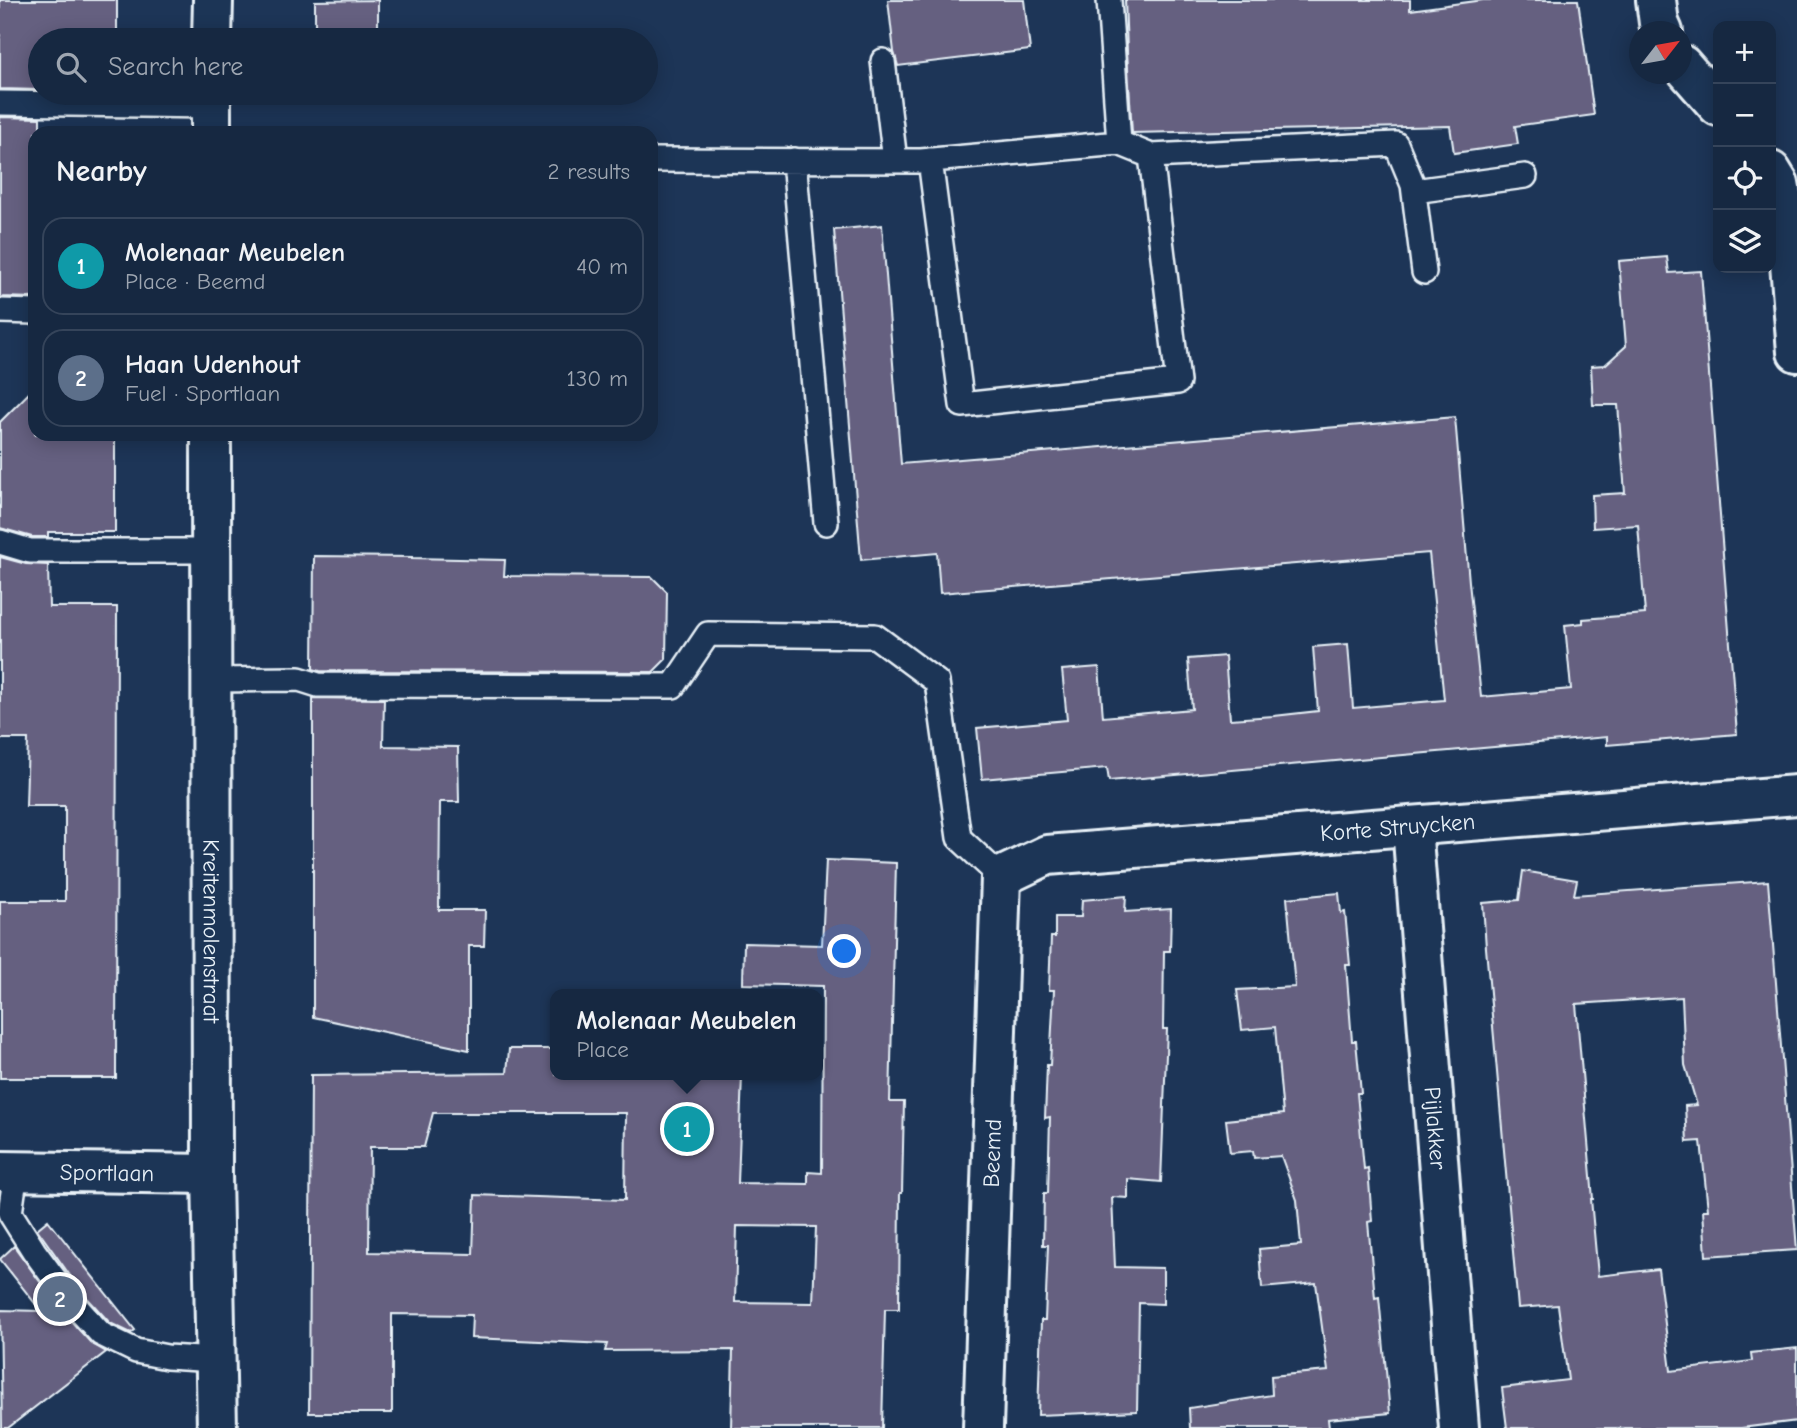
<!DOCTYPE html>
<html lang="en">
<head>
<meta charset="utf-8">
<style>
  :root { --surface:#162841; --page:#1f3048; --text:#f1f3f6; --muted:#9ea6b1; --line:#35445a; --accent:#d93025 }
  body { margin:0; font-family:"Comic Neue",sans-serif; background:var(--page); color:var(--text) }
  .controls { position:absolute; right:21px; top:21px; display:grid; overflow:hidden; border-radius:14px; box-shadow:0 4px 18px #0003 }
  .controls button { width:63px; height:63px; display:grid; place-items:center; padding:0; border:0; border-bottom:2px solid var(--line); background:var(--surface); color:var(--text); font:35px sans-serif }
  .compass { position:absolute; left:1629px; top:21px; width:63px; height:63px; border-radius:50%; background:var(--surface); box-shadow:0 4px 18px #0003; rotate:59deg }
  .you { position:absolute; left:845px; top:952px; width:24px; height:24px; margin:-18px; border:5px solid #fff; border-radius:50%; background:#1a73e8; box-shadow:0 0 0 10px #1a73e833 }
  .badge { display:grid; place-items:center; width:46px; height:46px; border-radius:50%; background:var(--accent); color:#fff; font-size:23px; font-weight:700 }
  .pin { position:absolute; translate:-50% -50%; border:4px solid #fff; box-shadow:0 2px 7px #0006 }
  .popup { position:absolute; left:550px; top:989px; width:273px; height:91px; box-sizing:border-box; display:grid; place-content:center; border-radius:14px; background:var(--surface); filter:drop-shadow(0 2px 5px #0005); font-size:23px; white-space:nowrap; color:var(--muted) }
  .popup b { font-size:26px; color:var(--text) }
  .popup::after { content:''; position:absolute; left:50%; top:100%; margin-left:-14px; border:14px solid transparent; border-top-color:var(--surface) }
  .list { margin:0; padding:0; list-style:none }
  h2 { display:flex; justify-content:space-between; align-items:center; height:91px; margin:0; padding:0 28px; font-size:30px }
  h2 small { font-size:23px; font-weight:400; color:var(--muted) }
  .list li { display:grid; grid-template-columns:46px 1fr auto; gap:21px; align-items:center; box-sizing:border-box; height:98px; margin:0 14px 14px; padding:0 14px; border:2px solid var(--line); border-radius:21px }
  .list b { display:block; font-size:26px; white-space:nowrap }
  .list p { margin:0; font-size:23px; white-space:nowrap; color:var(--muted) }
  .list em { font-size:23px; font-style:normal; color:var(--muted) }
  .icon { flex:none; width:38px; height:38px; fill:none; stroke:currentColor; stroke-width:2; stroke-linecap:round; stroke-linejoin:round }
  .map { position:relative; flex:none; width:1797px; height:1428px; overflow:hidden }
  .search { position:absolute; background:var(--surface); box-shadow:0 4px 18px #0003; left:28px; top:28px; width:630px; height:77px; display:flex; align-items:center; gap:18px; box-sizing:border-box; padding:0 24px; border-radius:38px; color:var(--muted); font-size:26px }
  .panel { position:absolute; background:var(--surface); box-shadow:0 4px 18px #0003; left:28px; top:126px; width:630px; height:315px; border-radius:21px }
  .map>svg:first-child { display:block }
</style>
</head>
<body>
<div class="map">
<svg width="1797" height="1428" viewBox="0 0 1797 1428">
  <rect width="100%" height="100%" fill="#1d3557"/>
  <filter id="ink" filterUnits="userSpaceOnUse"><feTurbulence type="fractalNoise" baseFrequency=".0143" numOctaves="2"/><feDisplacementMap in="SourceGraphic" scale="14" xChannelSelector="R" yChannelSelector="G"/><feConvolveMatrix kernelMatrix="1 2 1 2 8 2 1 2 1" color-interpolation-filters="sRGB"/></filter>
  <g filter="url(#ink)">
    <path fill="#656180" stroke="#e8f1f8" stroke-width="2" fill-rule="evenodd" d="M0,0H117V40H40V90L0,89Z
      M378,0V40H315V1Z
      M888,0H1024L1030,50L898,66L894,52Z
      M1125,0H1410V10L1483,0H1578L1594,115L1515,126L1518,144L1454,153L1450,126L1132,133L1127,51Z
      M0,117L40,118V133H35V298L0,297Z
      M882,225L901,464L1455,417L1469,582L1481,697L1571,689L1565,625L1583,623V619L1645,614L1638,525L1593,528L1592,495L1625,493L1618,405H1593L1591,366L1605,365L1626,346L1619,261L1667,257L1669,273L1701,271L1737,734L1607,745V737L1561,741L1109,781L1107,768L982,779L977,728L1067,720L1062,670L1099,667L1103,717L1192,709L1188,659L1225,656L1230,719L1274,716L1318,711L1313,647L1348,644L1353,708L1444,700L1429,553L940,593L937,553L861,560L834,230Z
      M35,387V434H115V532H48V537H32L0,528V422Z
      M314,556L412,557V558L505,560L504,576L652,577L667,592L666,659L653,672L320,671L313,669Z
      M0,557L26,564L48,565L49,607H117L116,1078H0V901H65V806H26L28,739H0Z
      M313,698L384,699L383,746L458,747L459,802H440L439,910H485L484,946H469V1050L313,1017Z
      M826,860L896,863L890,1102H904L902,1193H900L899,1309H885L882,1428H731L733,1350L605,1351L607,1344L471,1338L472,1315L392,1314V1413H309L311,1075L507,1073L509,1049H556V1075H742L738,1183L808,1184V1172L822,1173L823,986L743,984L744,943L822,945ZM433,1113H626L625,1200L475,1195L473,1254L369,1252L370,1147H424ZM737,1226L816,1227L813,1303L735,1302Z
      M1523,871L1577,880L1574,895L1768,881L1797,1250L1706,1256L1703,1210H1708L1701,1141L1687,1142L1685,1106L1697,1105L1685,1065L1682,997L1576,1004L1593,1199H1591L1598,1276L1658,1269L1671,1371L1752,1361L1751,1353L1797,1348V1421L1741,1428H1507L1502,1388L1568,1380L1558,1305L1518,1308L1486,948L1483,903L1519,900Z
      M1339,893L1341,913L1345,912L1350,965H1346L1352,1041H1356L1361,1093H1357L1364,1169L1368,1168L1372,1221L1368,1222L1375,1298L1379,1297L1390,1413L1328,1419L1329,1428H1190L1189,1408L1272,1395L1271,1376L1328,1371L1316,1283L1262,1288L1259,1249L1301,1245L1297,1200L1281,1156L1254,1158L1253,1151L1230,1153L1226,1120L1283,1114L1275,1027L1242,1030L1237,990L1295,987L1287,898Z
      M1126,896L1125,912L1171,909L1170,951H1164L1163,1029H1167L1161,1182L1128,1179V1198L1112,1197L1115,1267L1163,1268V1304L1139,1303L1137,1411L1038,1415L1041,1320H1045L1048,1245H1043L1044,1193H1048L1050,1117L1045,1118L1047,1065H1050L1054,990H1049L1051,937H1055V917H1081L1082,900Z
      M48,1220L135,1330L131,1333L110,1323L81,1291L37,1229Z
      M14,1246L60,1309L91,1343L106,1352L8,1428H2L0,1310L41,1311L0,1259Z"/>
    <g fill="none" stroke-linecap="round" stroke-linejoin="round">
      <defs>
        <path id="lane" d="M1109,0L1119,143
          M883,61L895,161
          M0,103L211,106
          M651,160L921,161L1119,143L1151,156L1396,144L1413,185L1424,272
          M794,160L826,523
          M930,160L962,405L1178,382L1151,156
          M1414,191L1525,176
          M0,311L35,312
          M0,542L30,551H211
          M212,680L299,679L318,685L673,686L708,634L875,636L937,682L959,838L1001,877
          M16,1172L10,1213L34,1251L70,1300L101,1334L136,1351L167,1357L215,1360"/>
        <g id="street">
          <path d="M1656,0L1659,23L1663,32"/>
          <path d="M1682,65L1718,106"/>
          <path d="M1771,171L1779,184L1787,226L1797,352"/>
          <path id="s1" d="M1412,826L1459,1428"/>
          <path id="s2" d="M0,1171L212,1174"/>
          <path id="s3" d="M983,1428L1001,877L1047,855L1797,795"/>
        </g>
        <g id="secondary">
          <path d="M212,40L213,0"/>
          <path d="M211,133V93"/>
          <path id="s4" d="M211,434L212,1174L217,1428"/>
        </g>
      </defs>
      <use href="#lane" stroke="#e8f1f8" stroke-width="28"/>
      <use href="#street" stroke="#e8f1f8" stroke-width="44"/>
      <use href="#secondary" stroke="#e8f1f8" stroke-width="44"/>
      <use href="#lane" stroke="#1d3557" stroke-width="23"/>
      <use href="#street" stroke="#1d3557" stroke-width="38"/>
      <use href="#secondary" stroke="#1d3557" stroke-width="38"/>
    </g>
  </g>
  <g text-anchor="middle" stroke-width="7" stroke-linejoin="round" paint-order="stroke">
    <g font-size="23" fill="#e8f1f8" stroke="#1d3557">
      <text dy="8" stroke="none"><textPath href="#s3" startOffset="954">Korte Struycken</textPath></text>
      <text dy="8" stroke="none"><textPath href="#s4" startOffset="497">Kreitenmolenstraat</textPath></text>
      <text dy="8" stroke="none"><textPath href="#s1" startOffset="303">Pijlakker</textPath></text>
      <text dy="8" stroke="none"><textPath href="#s3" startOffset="275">Beemd</textPath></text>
      <text dy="8" stroke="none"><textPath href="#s2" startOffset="107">Sportlaan</textPath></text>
    </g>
  </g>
</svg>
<div class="controls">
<button>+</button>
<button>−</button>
<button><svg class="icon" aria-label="locate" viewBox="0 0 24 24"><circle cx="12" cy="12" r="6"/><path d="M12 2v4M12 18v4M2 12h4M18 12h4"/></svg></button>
<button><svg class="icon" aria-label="layers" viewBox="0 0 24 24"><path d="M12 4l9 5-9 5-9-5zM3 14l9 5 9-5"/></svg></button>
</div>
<svg class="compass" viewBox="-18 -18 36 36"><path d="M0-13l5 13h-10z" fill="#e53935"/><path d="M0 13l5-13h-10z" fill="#9ea6b1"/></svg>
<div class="you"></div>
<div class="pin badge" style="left:687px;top:1129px;background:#0f9aa8">1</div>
<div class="popup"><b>Molenaar Meubelen</b>Place</div>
<div class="pin badge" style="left:60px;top:1299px;background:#5c6f8a">2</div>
<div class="search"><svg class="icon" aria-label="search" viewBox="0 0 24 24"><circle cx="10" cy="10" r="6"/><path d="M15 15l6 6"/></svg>Search here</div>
<section class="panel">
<h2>Nearby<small>2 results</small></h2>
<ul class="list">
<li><span class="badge" style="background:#0f9aa8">1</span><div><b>Molenaar Meubelen</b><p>Place · Beemd</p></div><em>40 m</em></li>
<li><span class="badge" style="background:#5c6f8a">2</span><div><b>Haan Udenhout</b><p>Fuel · Sportlaan</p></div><em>130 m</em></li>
</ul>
</section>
</div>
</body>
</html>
